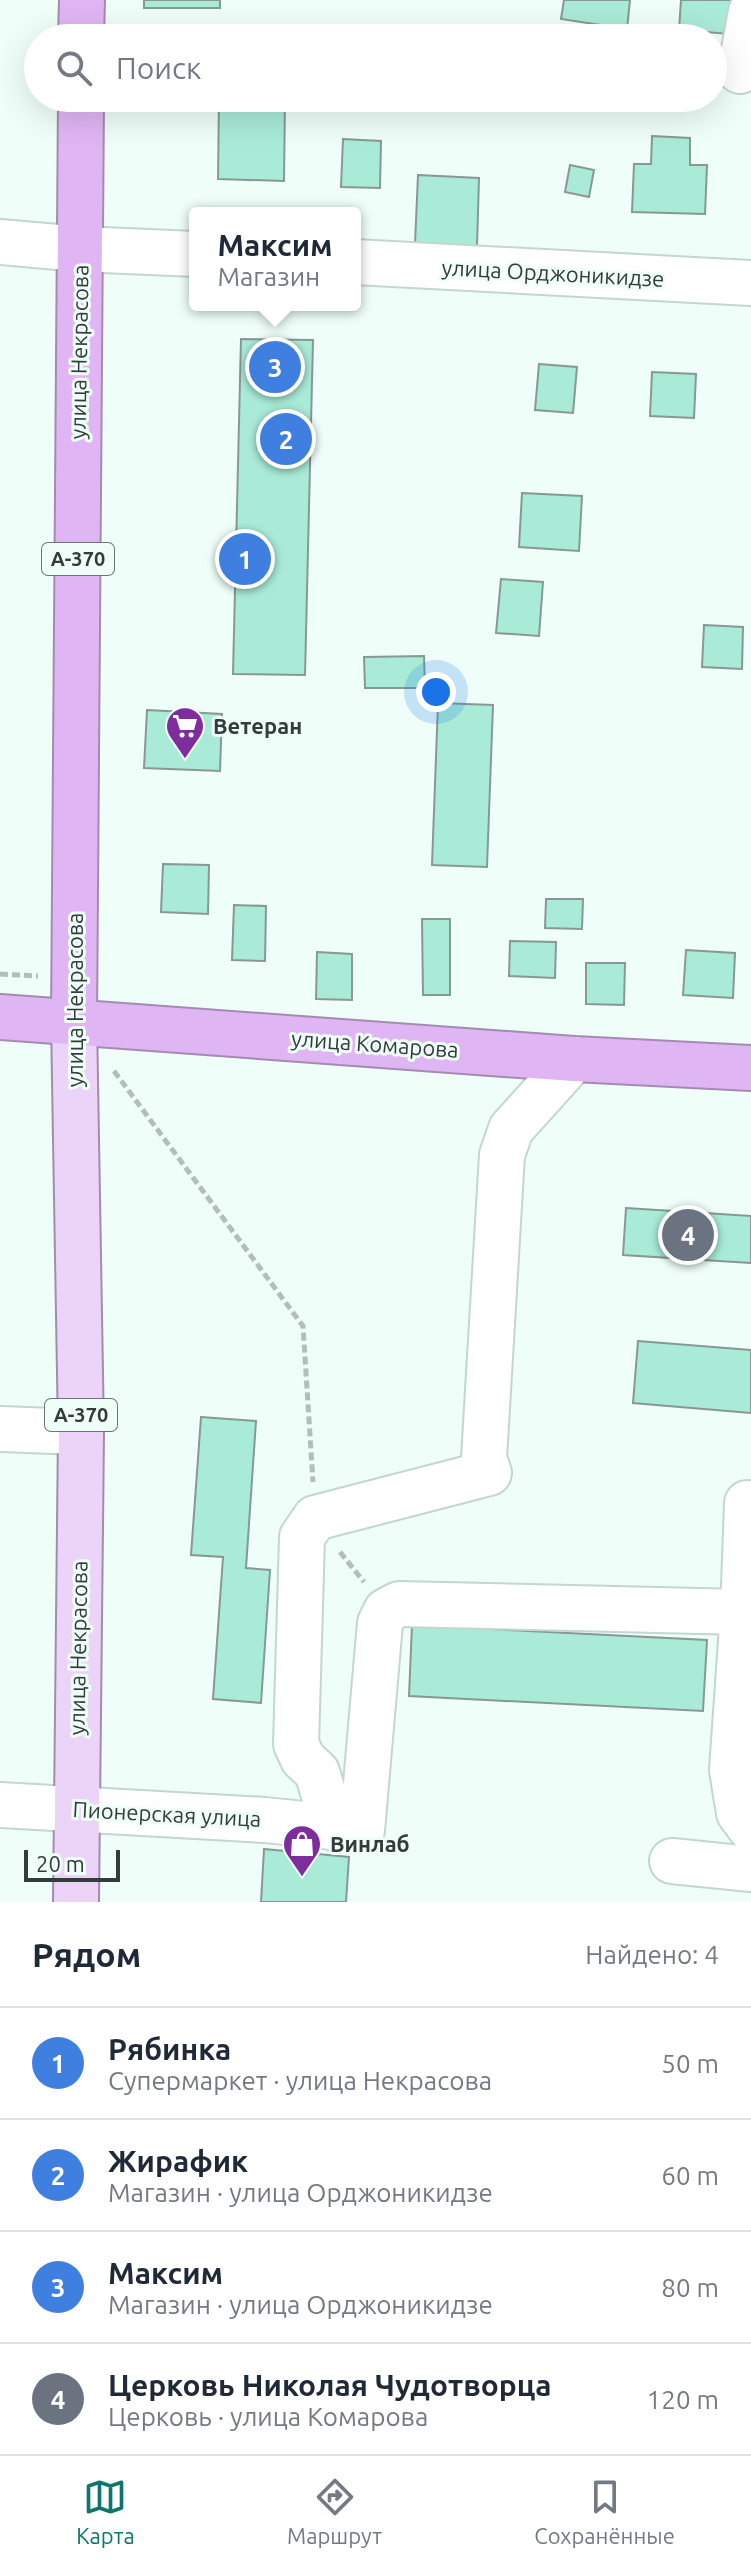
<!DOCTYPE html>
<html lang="ru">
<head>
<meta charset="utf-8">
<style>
  :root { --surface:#fff; --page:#f2f2f3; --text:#1f2937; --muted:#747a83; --line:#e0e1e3; --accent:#0f766e }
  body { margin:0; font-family:Ubuntu,sans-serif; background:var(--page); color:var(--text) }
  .scale { position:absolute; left:24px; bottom:20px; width:96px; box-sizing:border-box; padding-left:8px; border:4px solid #343c39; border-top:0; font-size:22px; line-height:28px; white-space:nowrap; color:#343c39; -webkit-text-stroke:6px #effef9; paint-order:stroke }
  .you { position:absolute; left:436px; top:692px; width:28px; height:28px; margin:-20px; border:6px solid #fff; border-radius:50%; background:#1a73e8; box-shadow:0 0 0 12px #1a73e833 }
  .badge { display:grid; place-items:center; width:52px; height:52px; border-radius:50%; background:var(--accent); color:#fff; font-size:26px; font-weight:700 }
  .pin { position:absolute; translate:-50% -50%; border:4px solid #fff; box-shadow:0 2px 8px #0006 }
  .popup { position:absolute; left:189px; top:207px; width:172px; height:104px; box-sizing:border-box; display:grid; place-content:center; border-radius:8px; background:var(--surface); filter:drop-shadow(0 2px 6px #0005); font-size:26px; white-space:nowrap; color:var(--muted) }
  .popup b { font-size:30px; color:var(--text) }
  .popup::after { content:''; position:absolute; left:50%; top:100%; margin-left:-16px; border:16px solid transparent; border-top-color:var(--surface) }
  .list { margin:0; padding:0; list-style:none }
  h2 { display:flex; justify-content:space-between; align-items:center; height:104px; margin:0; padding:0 32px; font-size:34px }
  h2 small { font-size:26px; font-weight:400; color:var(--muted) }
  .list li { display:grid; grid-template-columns:52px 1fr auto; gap:24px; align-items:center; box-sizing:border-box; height:112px; padding:0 32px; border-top:2px solid var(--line) }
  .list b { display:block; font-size:30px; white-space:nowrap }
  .list p { margin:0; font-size:26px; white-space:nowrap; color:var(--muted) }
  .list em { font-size:26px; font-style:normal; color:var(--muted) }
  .icon { flex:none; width:44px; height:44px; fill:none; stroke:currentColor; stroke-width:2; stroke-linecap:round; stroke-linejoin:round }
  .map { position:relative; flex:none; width:751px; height:1902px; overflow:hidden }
  .search { position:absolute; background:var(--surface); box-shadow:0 8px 32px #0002; left:24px; right:24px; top:24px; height:88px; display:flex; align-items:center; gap:20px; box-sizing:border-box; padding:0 28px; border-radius:44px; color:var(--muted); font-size:30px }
  .sheet { height:552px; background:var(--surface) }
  nav { display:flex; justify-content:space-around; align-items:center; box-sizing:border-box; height:112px; border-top:2px solid var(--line); background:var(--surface); font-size:22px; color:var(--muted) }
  nav a { display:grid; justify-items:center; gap:4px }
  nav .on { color:var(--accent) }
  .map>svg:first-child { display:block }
</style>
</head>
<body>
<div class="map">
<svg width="751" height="1902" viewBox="0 0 751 1902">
  <rect width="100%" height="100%" fill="#effef9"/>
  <path fill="#a9ebd7" stroke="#879993" stroke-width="2" d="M144,0H220V8H144Z
    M564,0H630L627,29L561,19Z
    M681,0H732L730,34L679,30Z
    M219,98H285L284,181L218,179Z
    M652,136L690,138V165H707L705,214L632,212L634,164H651Z
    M343,139L381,141L380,188L341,187Z
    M570,165L594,170L589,197L565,192Z
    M418,175L479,178L477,246L415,244Z
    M241,339L313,340L305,675L233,674Z
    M539,364L577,367L573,413L535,410Z
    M652,372L696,374L694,418L650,416Z
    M522,493L582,496L579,551L519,547Z
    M501,579L543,582L539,636L496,633Z
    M704,625L743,627L742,669L702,667Z
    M424,656L425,688H365L364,657Z
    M438,703L493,705L487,867L432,865Z
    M147,710L222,714L220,771L144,768Z
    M163,864L209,865L208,914L161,912Z
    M546,899H583L582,929L545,928Z
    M234,905L266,906L265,961L232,960Z
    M422,919H450V995H423Z
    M510,941L556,942L555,978L509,976Z
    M686,950L735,953L733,998L683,995Z
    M317,952L352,954V1000L316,999Z
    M586,963H625L624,1005L586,1004Z
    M626,1208L751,1216V1263L623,1255Z
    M638,1341L751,1350V1413L633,1403Z
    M201,1417L256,1421L246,1568L270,1570L261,1703L213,1699L223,1557L191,1555Z
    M412,1625L707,1640L703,1711L409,1696Z
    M264,1849L349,1857L346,1902H261Z"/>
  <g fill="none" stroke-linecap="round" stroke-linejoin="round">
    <defs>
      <path id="minor" d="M740,71L751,12
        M0,242L80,249L195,254
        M355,262L751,283
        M0,1429L81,1432
        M743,1612L732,1770L739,1813L751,1829
        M0,1805L265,1820L361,1830
        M334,1828L317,1772L303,1759L296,1744L302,1537L315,1518L489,1473L484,1458L502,1155L511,1129L574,1059
        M362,1830L380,1623L386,1611L399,1604L743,1612L747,1503
        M672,1861L751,1869"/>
      <path id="major" d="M74,1021L81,1432L76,1902"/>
      <path id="highway" d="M81,38L82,0
        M0,1017L574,1059L751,1068
        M74,1021L81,98"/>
    </defs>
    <use href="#minor" stroke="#c3d6d0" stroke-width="48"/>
    <use href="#major" stroke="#a48bb2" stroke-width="48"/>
    <use href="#highway" stroke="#a48bb2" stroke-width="48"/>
    <path stroke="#b1beba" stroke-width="5" stroke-dasharray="8 4" stroke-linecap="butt" d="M0,974L38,976
      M114,1071L303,1326L313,1482
      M340,1552L364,1582"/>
    <use href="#minor" stroke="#fff" stroke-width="44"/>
    <use href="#major" stroke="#ecd3f8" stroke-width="44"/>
    <use href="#highway" stroke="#e0b5f3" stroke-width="44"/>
  </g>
  <defs>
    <symbol id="supermarket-pin" viewBox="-11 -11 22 30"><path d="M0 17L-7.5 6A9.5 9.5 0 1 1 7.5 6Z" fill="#7f2d9d" stroke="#effef9"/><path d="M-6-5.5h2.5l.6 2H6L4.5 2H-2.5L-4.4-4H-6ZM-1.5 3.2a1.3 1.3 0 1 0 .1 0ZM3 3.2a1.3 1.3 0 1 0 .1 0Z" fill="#fff"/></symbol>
    <symbol id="shop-pin" viewBox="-11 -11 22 30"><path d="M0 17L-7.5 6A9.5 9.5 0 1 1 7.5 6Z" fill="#7f2d9d" stroke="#effef9"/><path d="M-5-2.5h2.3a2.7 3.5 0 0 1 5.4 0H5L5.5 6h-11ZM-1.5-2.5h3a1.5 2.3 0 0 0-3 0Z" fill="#fff"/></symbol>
  </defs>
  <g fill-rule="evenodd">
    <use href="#supermarket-pin" x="163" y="704" width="44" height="60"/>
    <use href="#shop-pin" x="280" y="1822" width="44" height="60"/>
  </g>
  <g text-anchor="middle" stroke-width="6" stroke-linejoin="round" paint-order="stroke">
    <g fill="#effef9" stroke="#6c7673" stroke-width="2">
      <rect x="42" y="543" width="72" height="32" rx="6"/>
      <rect x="45" y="1399" width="72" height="32" rx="6"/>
    </g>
    <g font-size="20" font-weight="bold" fill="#343c39">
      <text x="78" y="566">А-370</text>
      <text x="81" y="1422">А-370</text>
    </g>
    <g font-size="22" fill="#343c39" stroke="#effef9">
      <text transform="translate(553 273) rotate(3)" y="8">улица Орджоникидзе</text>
      <text transform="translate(79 352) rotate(-89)" y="8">улица Некрасова</text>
      <text transform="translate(75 1000) rotate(-90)" y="8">улица Некрасова</text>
      <text transform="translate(375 1044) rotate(4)" y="8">улица Комарова</text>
      <text transform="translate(78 1648) rotate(-89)" y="8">улица Некрасова</text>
      <text transform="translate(167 1814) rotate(3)" y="8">Пионерская улица</text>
    </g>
    <g font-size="22" font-weight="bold" fill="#343c39" stroke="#effef9" text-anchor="start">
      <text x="213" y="734">Ветеран</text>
      <text x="330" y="1852">Винлаб</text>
    </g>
  </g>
</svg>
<div class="scale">20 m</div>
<div class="you"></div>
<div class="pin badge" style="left:245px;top:559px;background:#3f7fe0">1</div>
<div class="pin badge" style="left:286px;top:439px;background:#3f7fe0">2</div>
<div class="pin badge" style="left:275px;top:367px;background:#3f7fe0">3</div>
<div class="popup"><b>Максим</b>Магазин</div>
<div class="pin badge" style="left:688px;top:1235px;background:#6b7280">4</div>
<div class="search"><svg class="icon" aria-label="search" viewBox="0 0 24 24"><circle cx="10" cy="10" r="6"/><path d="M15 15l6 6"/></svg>Поиск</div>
</div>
<section class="sheet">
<h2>Рядом<small>Найдено: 4</small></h2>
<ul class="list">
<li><span class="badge" style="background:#3f7fe0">1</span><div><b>Рябинка</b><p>Супермаркет · улица Некрасова</p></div><em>50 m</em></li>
<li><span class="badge" style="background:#3f7fe0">2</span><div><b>Жирафик</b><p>Магазин · улица Орджоникидзе</p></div><em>60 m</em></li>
<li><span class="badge" style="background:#3f7fe0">3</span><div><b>Максим</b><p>Магазин · улица Орджоникидзе</p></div><em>80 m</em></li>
<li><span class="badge" style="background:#6b7280">4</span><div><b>Церковь Николая Чудотворца</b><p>Церковь · улица Комарова</p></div><em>120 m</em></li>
</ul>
</section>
<nav>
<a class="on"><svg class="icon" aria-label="map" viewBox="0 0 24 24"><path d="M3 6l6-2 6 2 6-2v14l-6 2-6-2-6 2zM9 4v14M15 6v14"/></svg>Карта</a>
<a><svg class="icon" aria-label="directions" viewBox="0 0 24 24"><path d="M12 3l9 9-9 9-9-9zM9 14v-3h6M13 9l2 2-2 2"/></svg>Маршрут</a>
<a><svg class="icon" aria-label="saved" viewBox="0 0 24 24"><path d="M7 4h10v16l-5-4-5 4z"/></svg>Сохранённые</a>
</nav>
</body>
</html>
